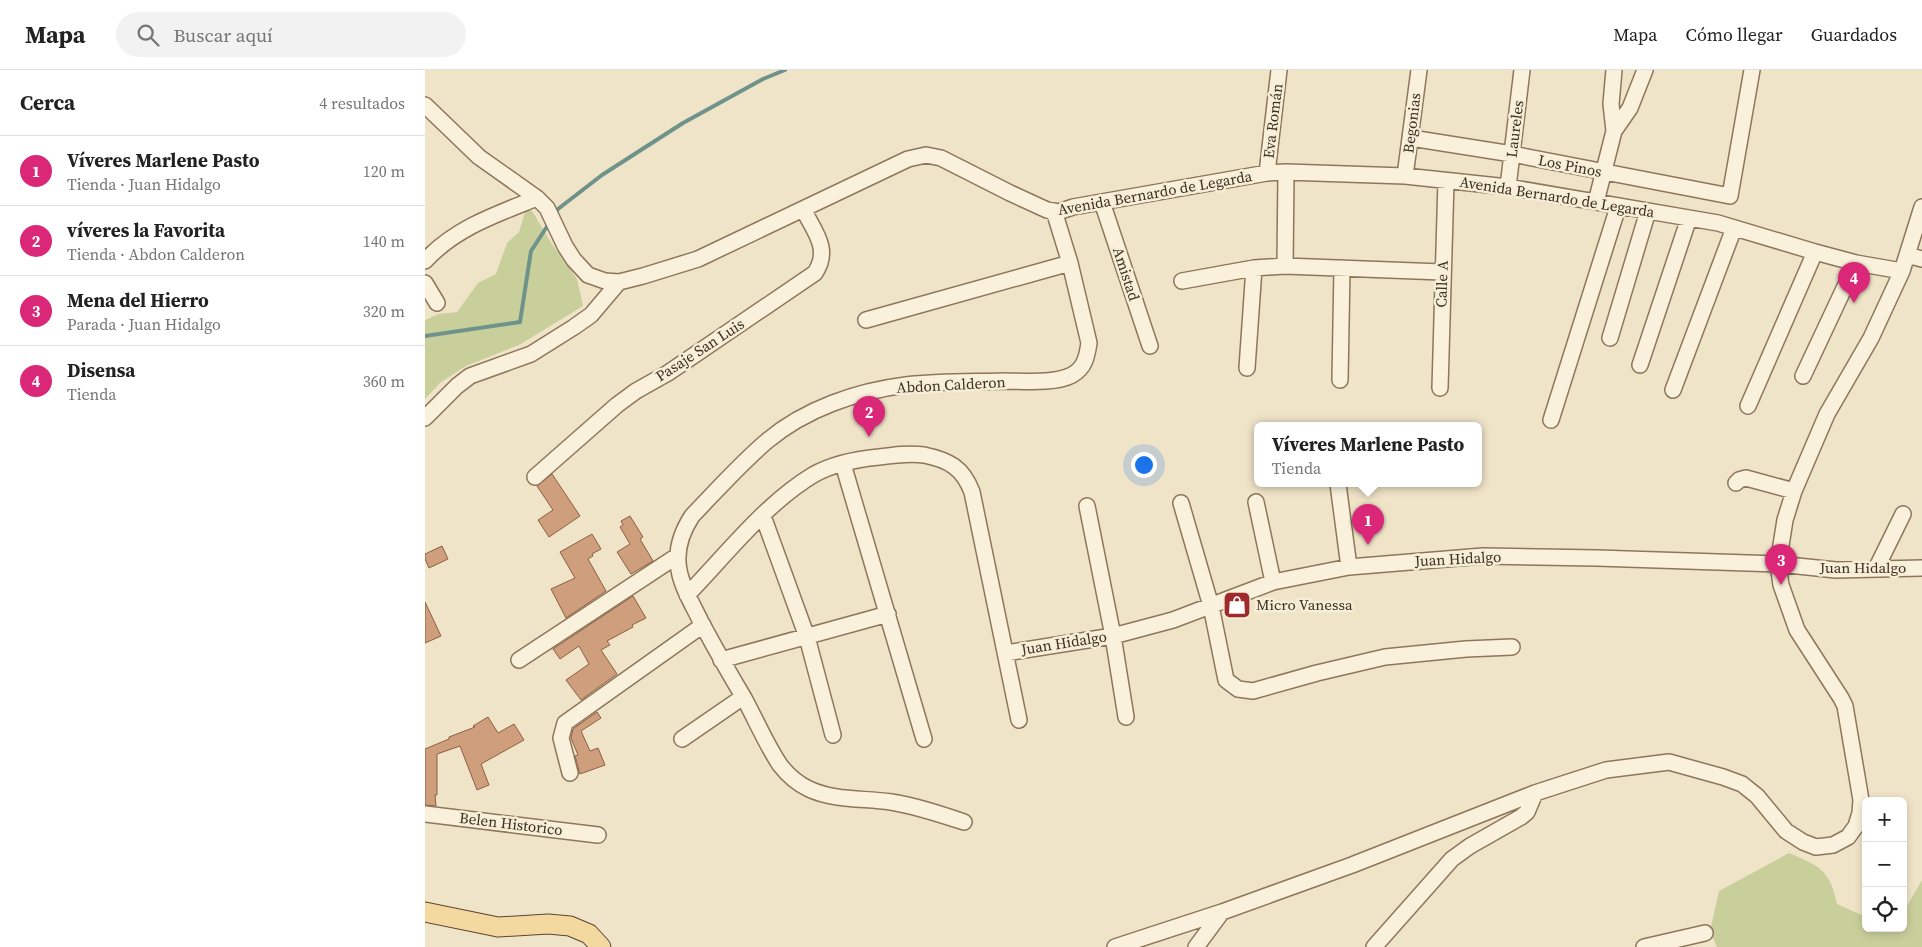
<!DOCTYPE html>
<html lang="es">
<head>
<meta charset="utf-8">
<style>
  :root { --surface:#fff; --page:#f2f2f2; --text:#222; --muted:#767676; --line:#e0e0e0; --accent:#db2777 }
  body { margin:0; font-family:"Source Serif 4",serif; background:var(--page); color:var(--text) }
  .controls { position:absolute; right:15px; bottom:15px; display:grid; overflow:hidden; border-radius:8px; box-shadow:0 2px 8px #0003 }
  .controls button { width:45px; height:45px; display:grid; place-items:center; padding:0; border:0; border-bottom:1px solid var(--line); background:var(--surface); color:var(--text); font:25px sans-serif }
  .you { position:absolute; left:718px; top:394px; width:18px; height:18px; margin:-12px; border:4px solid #fff; border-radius:50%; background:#1a73e8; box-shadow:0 0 0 8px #1a73e833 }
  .badge { display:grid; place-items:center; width:32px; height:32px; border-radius:50%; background:var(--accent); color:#fff; font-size:16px; font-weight:700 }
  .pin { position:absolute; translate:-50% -41px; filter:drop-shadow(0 1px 2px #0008) }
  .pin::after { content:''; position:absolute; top:26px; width:18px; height:15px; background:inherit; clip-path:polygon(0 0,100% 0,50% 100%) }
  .popup { position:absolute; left:829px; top:352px; width:228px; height:65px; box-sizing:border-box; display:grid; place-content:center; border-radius:8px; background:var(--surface); filter:drop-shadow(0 1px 4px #0005); font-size:16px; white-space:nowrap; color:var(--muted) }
  .popup b { font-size:19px; color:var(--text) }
  .popup::after { content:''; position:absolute; left:50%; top:100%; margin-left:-10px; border:10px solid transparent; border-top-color:var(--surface) }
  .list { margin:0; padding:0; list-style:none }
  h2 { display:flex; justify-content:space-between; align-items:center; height:65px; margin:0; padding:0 20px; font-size:21px }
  h2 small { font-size:16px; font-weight:400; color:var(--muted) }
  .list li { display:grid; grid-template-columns:32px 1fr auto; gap:15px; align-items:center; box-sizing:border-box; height:70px; padding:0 20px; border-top:1px solid var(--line) }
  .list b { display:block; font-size:19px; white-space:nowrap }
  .list p { margin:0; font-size:16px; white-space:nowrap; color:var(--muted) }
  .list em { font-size:16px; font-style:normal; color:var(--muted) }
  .icon { flex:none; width:28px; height:28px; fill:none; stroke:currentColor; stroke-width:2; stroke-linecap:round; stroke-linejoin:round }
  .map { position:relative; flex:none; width:1497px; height:877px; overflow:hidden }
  header { display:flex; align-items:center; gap:30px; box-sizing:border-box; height:70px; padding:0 25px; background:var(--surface); border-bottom:1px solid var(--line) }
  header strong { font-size:24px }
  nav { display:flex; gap:28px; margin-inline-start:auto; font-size:18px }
  .search { width:350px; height:45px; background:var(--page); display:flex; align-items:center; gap:12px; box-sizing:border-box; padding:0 18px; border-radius:28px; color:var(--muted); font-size:19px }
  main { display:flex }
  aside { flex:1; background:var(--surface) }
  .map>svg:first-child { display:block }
</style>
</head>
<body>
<header>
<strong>Mapa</strong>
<div class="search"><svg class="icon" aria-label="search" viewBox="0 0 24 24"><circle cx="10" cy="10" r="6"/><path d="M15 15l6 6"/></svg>Buscar aquí</div>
<nav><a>Mapa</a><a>Cómo llegar</a><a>Guardados</a></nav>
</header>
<main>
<aside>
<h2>Cerca<small>4 resultados</small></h2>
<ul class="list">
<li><span class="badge">1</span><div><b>Víveres Marlene Pasto</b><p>Tienda · Juan Hidalgo</p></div><em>120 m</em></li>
<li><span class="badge">2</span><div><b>víveres la Favorita</b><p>Tienda · Abdon Calderon</p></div><em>140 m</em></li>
<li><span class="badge">3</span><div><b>Mena del Hierro</b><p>Parada · Juan Hidalgo</p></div><em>320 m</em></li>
<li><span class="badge">4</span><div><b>Disensa</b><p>Tienda</p></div><em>360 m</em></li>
</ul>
</aside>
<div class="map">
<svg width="1497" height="877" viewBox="0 0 1497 877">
  <rect width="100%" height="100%" fill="#f0e4c8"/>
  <path fill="#c9cf9b" d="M101,139L107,141L127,174L152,209L158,236L94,275L41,296L15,313L0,329V250L14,244L32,242L53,213L71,204L82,173L94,162Z
    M1364,783C1394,796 1405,799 1412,834L1441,847V858H1478V843L1497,810V877H1292L1285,861L1294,821Z"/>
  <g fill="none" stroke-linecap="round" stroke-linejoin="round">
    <path stroke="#6f938a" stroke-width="4" d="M130,144L133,139L177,105L258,53L338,9L360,0
      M0,266L95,252L106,181L125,152"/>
  </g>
  <path fill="#cf9f7d" stroke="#8d5f41" d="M127,404L155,446L124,467L113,450L128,440L112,416Z
    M205,446L218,467L215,469L228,491L206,504L192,482L205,474L195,457L198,455L196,451Z
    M167,464L176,479L167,484L168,486L163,489L181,521L141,548L126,519L150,508L135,482Z
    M17,476L23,489L4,498L0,489V484Z
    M208,526L221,548L207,555L208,557L182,571L185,575L176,580L192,604L156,630L141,610L164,594L154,576L135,589L128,579Z
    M0,532L16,566L0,573Z
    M172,642L176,648L156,661L165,681L173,678L180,695L155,704L150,686L153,685L146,668L148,659Z
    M63,647L73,663L89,654L99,670L56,694L64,715L52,720L35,676L12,684V725H10L11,736L0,735V679L24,669V667L50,657L48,656Z"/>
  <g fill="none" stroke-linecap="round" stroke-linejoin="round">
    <defs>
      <path id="minor" d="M0,35L54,87L112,128L122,138L140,176L149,190L163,205L180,211L194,212L218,206L273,189L483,89L501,85L516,88L585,123L622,140L633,142L648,137L842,103L861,102L980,106L1083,117L1293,153L1390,182L1431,193L1477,201
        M1189,61L1186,34L1189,0
        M986,68L1087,84L1305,126L1327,0
        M842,103L854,0
        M980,106L994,0
        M1083,117L1097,0
        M677,132L725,276
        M1171,132L1189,61L1205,38L1220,0
        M1482,185L1497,189
        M0,191C30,158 72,144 112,128
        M860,196L861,102
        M757,211L829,198L860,196L1017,202
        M0,213L12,233
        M441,250L645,193
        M1185,268L1223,141
        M1215,295L1264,148
        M822,298L829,198
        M1378,306L1431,193
        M915,310L917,198
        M1015,318L1021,111
        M1248,320L1309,158
        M1323,336L1390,182
        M0,348L32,316L45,306L106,284L149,257L166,245L194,212
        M1126,350L1193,137
        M418,394L499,669
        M110,407L192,335L211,321L243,303L390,203C406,179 389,161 378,139
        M1311,413L1314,410L1321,408L1369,421
        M913,414L924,497
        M831,432L848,512
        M756,433L786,536L801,610L813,619L828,621L892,603L960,587L1041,579L1087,577
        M662,436L688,566L701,647
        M338,446L382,567L408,665
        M1451,499L1478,444
        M262,525C301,485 340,434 388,405C407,394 433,389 454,387C469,385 484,383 499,385C524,390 538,398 547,422L594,650
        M581,583L688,566L748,550L848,512L924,497L1058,486L1172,488L1353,494L1411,500L1497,498
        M94,590L252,486
        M296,590L463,544
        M257,669L318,627
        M145,703L136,668L140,653L278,555
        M0,744L173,765
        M539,752C515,744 491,736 466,732C438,728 410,731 384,719C373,714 362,704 355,695C341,674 331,650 319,628C304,603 290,578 276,552C268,535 257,518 254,500C250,480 256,463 267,446C291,421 315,394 342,371C380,339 432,321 481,315C513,311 547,312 579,311C599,311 630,314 647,305C660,298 662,286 664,273L645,193L629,141
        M690,877L797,842L927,795L1110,723L1181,700L1244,692L1298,707L1317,714L1332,726L1361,761L1378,772L1391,777L1408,775L1423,767L1431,756L1435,743L1436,730L1420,636L1416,628L1372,560L1356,515L1353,494L1360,450L1369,421L1402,344L1446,268L1477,201L1497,137
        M771,877L797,842
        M949,877L1027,789L1045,776L1096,747L1102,742L1110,723
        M1219,877L1280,863"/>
      <path id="major" d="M0,842L73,857L123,854L145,856L164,864L176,877"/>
    </defs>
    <use href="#minor" stroke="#8d765c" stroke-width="18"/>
    <use href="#major" stroke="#5b4430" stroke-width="21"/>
    <use href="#minor" stroke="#faf1dc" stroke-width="15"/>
    <use href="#major" stroke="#f3d9a0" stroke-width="19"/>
  </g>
  <defs>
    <symbol id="shop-square" viewBox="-11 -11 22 22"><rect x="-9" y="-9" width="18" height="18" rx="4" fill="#9e2a2b" stroke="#f7eed8"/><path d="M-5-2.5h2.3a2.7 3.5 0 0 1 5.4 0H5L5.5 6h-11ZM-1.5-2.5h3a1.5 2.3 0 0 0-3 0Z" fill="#fff"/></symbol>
  </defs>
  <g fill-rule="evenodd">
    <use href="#shop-square" x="796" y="519" width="32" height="32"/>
  </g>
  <g text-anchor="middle" stroke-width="5" stroke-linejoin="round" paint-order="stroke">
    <g font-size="15" fill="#3d2e20" stroke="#f7eed8">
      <text transform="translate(848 51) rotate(-83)" y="5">Eva Román</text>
      <text transform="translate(987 53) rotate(-83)" y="5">Begonias</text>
      <text transform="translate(1090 59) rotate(-83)" y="5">Laureles</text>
      <text transform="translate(1145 96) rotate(11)" y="5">Los Pinos</text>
      <text transform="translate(730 123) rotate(-10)" y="5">Avenida Bernardo de Legarda</text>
      <text transform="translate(1132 127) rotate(9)" y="5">Avenida Bernardo de Legarda</text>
      <text transform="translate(701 204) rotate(72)" y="5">Amistad</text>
      <text transform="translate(1017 214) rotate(-88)" y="5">Calle A</text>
      <text transform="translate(275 280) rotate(-33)" y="5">Pasaje San Luis</text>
      <text transform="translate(526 315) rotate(-3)" y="5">Abdon Calderon</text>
      <text transform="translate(1033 489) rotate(-3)" y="5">Juan Hidalgo</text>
      <text x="1438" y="503">Juan Hidalgo</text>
      <text transform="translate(639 573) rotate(-9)" y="5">Juan Hidalgo</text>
      <text transform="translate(86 754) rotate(7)" y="5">Belen Historico</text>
    </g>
    <g font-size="15" fill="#3d2e20" stroke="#f7eed8" text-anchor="start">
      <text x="831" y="540">Micro Vanessa</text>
    </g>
  </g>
</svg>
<div class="controls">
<button>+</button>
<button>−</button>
<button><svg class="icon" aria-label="locate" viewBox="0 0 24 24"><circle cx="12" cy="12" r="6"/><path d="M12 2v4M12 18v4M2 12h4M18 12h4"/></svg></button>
</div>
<div class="you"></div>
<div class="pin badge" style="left:943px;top:475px">1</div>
<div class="popup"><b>Víveres Marlene Pasto</b>Tienda</div>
<div class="pin badge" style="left:444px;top:367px">2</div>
<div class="pin badge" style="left:1356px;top:515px">3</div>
<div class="pin badge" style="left:1429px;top:233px">4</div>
</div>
</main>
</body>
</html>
